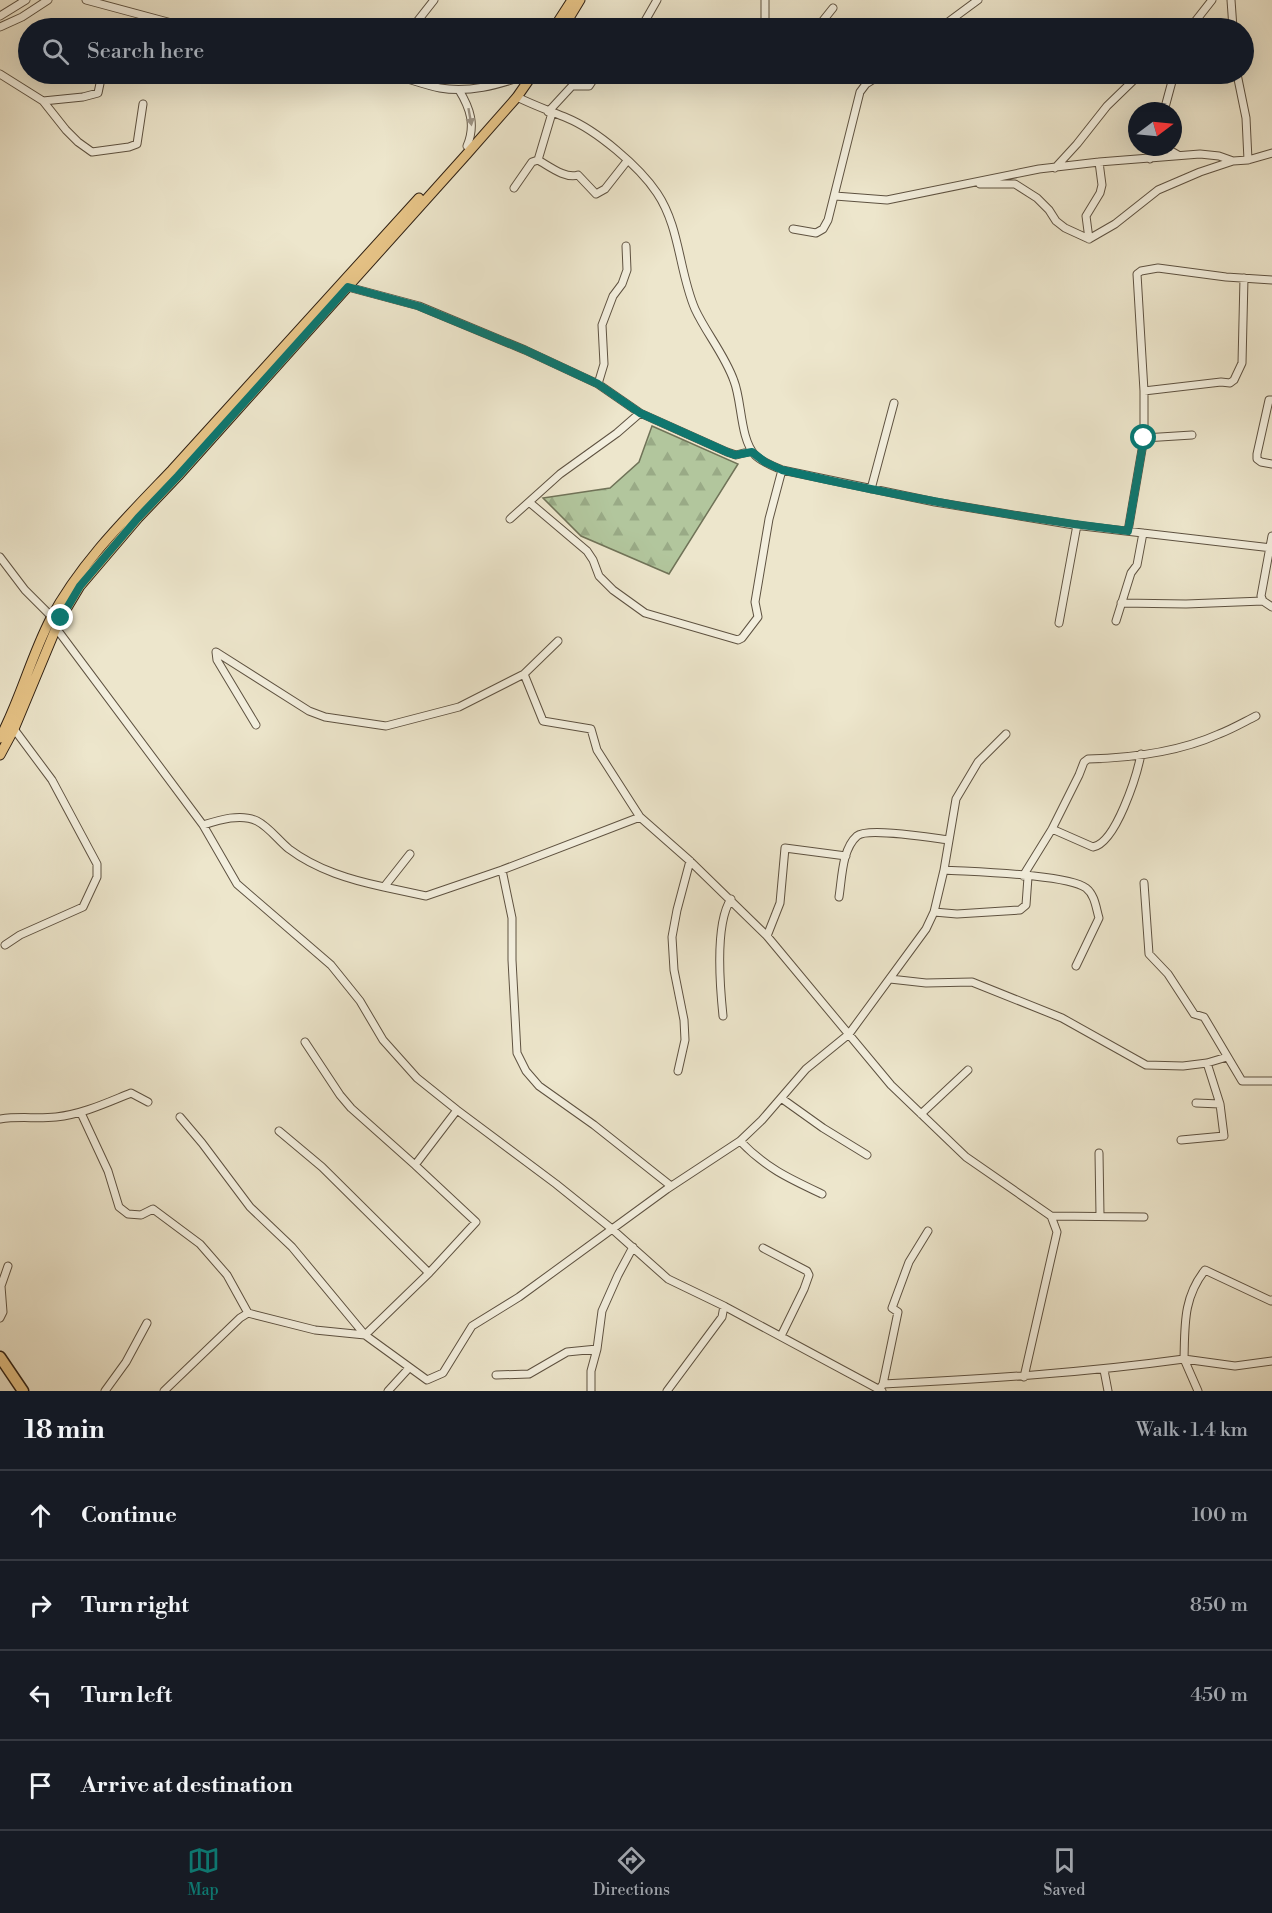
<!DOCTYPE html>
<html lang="en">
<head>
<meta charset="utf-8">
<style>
  :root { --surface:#171b24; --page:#20242c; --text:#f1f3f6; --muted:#9ea1a6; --line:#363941; --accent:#0f766e }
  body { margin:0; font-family:"Libre Bodoni",serif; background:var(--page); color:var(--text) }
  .compass { position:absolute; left:1128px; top:102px; width:54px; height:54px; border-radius:50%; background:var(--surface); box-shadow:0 6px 24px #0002; rotate:74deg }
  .stop { position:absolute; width:18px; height:18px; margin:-14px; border:4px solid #0f766e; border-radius:50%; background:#fff }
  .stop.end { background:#0f766e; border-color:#fff; box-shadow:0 2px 6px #0008 }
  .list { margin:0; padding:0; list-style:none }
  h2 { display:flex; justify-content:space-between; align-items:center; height:78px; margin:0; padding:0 24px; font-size:26px }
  h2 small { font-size:20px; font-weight:400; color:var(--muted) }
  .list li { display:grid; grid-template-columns:39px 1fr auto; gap:18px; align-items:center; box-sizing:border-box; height:90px; padding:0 24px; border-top:2px solid var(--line) }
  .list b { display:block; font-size:22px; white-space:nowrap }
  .list em { font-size:20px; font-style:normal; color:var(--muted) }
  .icon { flex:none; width:33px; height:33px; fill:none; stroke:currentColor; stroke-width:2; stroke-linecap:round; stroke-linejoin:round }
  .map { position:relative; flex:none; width:1272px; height:1391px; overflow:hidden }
  .search { position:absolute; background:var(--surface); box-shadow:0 6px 24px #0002; left:18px; right:18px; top:18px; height:66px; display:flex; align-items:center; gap:15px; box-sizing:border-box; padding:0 21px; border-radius:33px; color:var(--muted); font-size:22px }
  .sheet { height:438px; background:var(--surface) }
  nav { display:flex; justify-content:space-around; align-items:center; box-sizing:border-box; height:84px; border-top:2px solid var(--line); background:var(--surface); font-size:16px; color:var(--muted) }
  nav a { display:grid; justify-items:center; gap:3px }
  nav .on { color:var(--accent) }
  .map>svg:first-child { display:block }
</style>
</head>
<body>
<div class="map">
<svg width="1272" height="1391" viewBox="0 0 1272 1391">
  <defs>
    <pattern id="forest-firs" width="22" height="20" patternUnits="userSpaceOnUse" patternTransform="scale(1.5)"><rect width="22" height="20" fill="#b2c69d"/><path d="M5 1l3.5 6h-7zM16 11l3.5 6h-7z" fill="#99aa86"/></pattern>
  </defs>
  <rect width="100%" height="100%" fill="#ede6cc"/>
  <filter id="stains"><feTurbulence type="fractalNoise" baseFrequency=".00333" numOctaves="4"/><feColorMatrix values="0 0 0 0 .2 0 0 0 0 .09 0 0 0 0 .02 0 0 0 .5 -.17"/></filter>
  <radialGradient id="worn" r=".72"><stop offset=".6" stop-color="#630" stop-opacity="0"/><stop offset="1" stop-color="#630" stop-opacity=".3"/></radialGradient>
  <path fill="url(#forest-firs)" stroke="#707358" stroke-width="1.5" d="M652,426L738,464L669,574L581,536L543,498L610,488L639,462Z"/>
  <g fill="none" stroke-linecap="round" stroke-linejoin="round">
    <defs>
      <path id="minor" d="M86,0L190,28
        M1231,0L1233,28
        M0,16L26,0
        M0,27L22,17L48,0
        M147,28L149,18
        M412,28L434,0
        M641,28L657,0
        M765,28V0
        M812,28L821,23L833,8
        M940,28L978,0
        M1190,28L1212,0
        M0,74L43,101L66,130L78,142L92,152L129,147L137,144L143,104
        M390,74C407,78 424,85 440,88C469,93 497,85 524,76
        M459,90C470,108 476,125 467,146
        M517,97C533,105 550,111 567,118C596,130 639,166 657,193C680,227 679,272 695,309C706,333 725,355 734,381C742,401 740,439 755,455C762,462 773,466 782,470L935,502L1074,525L1272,548
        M43,101L83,97L98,93L102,74
        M1164,111L1174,74
        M548,112L572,86H589L597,74
        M1164,147L1178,155
        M1150,159L1154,147
        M538,160C549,166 565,179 578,175L596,194L605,189L627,161
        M1248,160L1272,153
        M1055,168L1077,144L1107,106L1140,74
        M980,184H1015L1037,198L1049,210L1056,221L1065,228L1089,239
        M514,188L532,162L538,160L552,113
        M835,196L887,200L1039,169L1099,162L1200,154L1219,156L1233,161
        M793,229L816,233L823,229L828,220L860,92L866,84L882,74
        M1089,239L1115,224L1158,190L1200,172L1233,161L1248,160L1246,118L1237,74
        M1089,239L1086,216L1100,193L1102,185L1099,162
        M348,287L419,306L525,350L598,384L640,413
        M598,384L604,364L602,325L613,296L622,284L627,270L626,246
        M1144,391L1221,382L1230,383L1234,380L1242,363L1244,278
        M1272,400H1269L1257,454V459L1261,462L1272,464
        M1144,438L1192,435
        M871,489L894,403
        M529,502L587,551L593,560L599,576L613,590L645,613L738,640L742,638L758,617L755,602L769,519L782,470
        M510,519L560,474L617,433L640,413L727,452L736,455L752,451
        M1128,531L1144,438V391L1137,274L1141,271L1158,268L1226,277L1272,280
        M1272,536L1261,596L1263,601L1272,607
        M0,557L25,590L52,617
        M1121,603L1186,604L1263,601
        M1116,621L1131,573L1137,565L1143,533
        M1059,623L1077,525
        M56,628L203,825L237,884L331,965L360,1001L383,1040L417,1078L457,1110L556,1184L612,1229L668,1279L724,1306L882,1391
        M524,674L543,721L591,729L597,750L640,817L690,861L767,936L891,1085L966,1157L1051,1216L1057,1232L1024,1377
        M256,725L217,660L216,652L309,711L325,717L386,726L459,707L524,674L558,641
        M203,825C219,820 241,813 257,821C269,827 279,841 289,849C317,870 351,880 384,887
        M1052,829L1093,847C1116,843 1137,775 1141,754
        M410,854L384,887L426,896L502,870L640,817
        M502,870L512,918V960L517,1053L526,1071L539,1086L594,1125L671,1186
        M944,870C972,872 1067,874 1086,888C1095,895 1096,908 1099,918L1076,966
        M1023,876L1052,829L1079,775L1084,762L1088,759C1131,758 1179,752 1219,734C1232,729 1244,722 1256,716
        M1144,883L1149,954L1168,974L1194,1014L1204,1017L1242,1081H1272
        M839,897C842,878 842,849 857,836C867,827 933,838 949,840
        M934,912L957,914L1020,910L1026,905L1028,877
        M767,936L780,903L785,848L846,856
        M5,945L20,935L83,907L97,877V864L52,780L14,729
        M890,979L926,983L972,982L1062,1018L1146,1065L1183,1066L1207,1063L1227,1057
        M723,1016C720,987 715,923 731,899
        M305,1042L340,1095L351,1108L415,1165
        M678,1071L685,1040L684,1020L674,970L672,937L677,910L690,861
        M781,1098L823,1128L867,1155
        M1196,1103L1220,1104
        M81,1113L108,1171L119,1207L128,1214L141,1215L153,1209L200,1244L227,1275L248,1313
        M921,1114L968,1070
        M180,1117L202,1143L250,1207L292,1247L365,1335L427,1380L443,1373L472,1326L519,1297L667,1189L740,1141L762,1120L806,1069L849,1034L926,929L934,912L944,870L956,799L978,762L1006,734
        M0,1119C19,1116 37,1119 56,1117C83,1114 106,1103 131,1093L148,1102
        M279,1131L322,1167L429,1273
        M1181,1140L1224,1136L1220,1104L1207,1063
        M740,1141C766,1168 788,1178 822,1194
        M1099,1153L1100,1215
        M1051,1216L1144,1217
        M763,1248L807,1271L809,1275L804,1289L781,1336
        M1272,1300L1271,1301L1205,1270C1183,1298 1185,1325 1184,1359L1235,1366L1272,1361
        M0,1318L3,1312L1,1286L8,1266
        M1104,1370L1108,1391
        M496,1375L529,1374L567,1352L597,1349L602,1311L618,1275L633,1247
        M883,1384C985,1379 1083,1373 1184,1359L1198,1391
        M881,1387L883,1384L898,1312L892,1308L909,1262L928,1231
        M105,1391L126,1362L147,1323
        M164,1391L240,1318L248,1313L315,1330L365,1335L429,1273L476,1222L415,1165L457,1110
        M388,1391L409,1368
        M591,1391V1371L597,1349
        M667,1391L722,1317L724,1306"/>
      <path id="major" d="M554,28L572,0
        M563,28L580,0
        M0,738C20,700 31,657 50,620C80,563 128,516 172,470L419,198
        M0,755L14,729L59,621L80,586L138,518L178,476L466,155L517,97L533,74"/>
      <path id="highway" d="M0,1357L23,1391"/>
    </defs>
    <use href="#minor" stroke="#5e5241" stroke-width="9"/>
    <use href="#major" stroke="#2f2013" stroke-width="11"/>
    <use href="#highway" stroke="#2f2013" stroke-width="13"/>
    <use href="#minor" stroke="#f3efde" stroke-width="7"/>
    <use href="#major" stroke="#e6c386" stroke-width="9"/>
    <use href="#highway" stroke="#e6c386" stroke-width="10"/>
  </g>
  <defs><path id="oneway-solid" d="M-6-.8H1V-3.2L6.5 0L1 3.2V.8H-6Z" transform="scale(1.5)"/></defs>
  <use fill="#9b9283" href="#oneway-solid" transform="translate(470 117) rotate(80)"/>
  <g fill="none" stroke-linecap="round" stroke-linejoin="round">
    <path stroke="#0f766e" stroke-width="8" d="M61,618L80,586L138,518L178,476L348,287L418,306L525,350L598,384L640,413L727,452L735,455L752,452L765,462L782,470C896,496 1012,517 1128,531L1144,438"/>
  </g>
  <rect width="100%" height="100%" filter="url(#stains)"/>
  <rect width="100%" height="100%" fill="url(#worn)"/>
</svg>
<svg class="compass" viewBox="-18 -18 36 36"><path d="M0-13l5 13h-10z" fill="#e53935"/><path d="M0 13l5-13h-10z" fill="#9ea1a6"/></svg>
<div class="stop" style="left:1144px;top:438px"></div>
<div class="stop end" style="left:61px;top:618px"></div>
<div class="search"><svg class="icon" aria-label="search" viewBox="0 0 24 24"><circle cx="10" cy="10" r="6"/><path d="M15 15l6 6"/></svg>Search here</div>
</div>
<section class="sheet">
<h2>18 min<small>Walk · 1.4 km</small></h2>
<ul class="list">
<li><svg class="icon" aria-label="ahead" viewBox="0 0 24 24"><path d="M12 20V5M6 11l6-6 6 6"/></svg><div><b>Continue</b></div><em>100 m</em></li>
<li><svg class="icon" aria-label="right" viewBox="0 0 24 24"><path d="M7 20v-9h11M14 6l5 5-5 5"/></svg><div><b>Turn right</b></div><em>850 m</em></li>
<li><svg class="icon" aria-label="left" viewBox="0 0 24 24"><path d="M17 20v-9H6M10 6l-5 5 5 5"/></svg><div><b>Turn left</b></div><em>450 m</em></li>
<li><svg class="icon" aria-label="arrive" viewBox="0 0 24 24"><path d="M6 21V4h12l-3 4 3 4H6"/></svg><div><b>Arrive at destination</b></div></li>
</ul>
</section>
<nav>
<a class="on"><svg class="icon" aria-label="map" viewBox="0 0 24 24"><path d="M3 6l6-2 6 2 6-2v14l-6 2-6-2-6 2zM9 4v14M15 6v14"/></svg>Map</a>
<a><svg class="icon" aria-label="directions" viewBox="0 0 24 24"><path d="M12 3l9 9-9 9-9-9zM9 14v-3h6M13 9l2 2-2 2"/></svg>Directions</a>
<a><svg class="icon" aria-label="saved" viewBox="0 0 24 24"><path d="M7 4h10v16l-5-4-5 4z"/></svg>Saved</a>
</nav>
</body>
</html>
